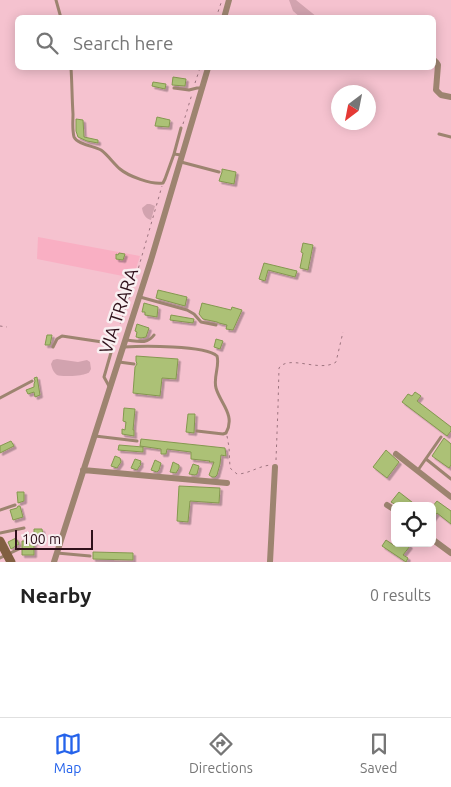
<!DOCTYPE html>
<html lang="en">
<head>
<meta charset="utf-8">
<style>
  :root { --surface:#fff; --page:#f6f6f6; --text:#222; --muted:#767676; --line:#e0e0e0; --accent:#2563eb }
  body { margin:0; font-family:Ubuntu,sans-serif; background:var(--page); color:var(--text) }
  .controls { position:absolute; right:15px; bottom:15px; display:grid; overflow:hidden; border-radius:8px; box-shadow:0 2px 12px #0003 }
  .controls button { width:45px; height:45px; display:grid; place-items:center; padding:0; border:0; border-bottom:1px solid var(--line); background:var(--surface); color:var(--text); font:25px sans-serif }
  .compass { position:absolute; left:331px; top:85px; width:45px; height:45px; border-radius:50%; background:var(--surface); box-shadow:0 2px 12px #0003; rotate:212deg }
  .scale { position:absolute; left:15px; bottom:12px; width:78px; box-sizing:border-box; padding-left:5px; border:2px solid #2f111b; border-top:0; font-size:14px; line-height:18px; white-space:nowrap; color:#2f111b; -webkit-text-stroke:4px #f9f0f2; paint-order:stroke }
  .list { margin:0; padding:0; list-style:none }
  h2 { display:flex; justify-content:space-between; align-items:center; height:65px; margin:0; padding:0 20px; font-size:21px }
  h2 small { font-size:16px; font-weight:400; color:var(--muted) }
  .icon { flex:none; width:28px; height:28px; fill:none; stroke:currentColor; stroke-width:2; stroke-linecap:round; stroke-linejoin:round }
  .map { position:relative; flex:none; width:451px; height:562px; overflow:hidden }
  .search { position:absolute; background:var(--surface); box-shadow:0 2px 12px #0003; left:15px; right:15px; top:15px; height:55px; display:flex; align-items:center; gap:12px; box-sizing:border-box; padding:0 18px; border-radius:8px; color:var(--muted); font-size:19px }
  .sheet { height:155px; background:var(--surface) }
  nav { display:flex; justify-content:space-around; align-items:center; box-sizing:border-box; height:70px; border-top:1px solid var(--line); background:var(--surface); font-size:14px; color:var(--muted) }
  nav a { display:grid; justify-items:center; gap:2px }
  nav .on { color:var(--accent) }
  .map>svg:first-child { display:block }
</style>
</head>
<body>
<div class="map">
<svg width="451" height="562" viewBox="0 0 451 562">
  <defs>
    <filter id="shadow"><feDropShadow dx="2.5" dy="2.5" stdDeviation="0" flood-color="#0004"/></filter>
  </defs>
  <rect width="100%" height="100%" fill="#f5c2cf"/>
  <path fill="#f9afc3" d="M38,237L140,256L133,278L37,259Z"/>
  <path fill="#d2a3af" d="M289,0H296L317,17H300L293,11Z
    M147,204H150L155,206L151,220C145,218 143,214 142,208Z
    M57,359L78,362L87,360L90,362L91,369C89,373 89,373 85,374C81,376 61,377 57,375C53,372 52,368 51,364L53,360Z"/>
  <path fill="#acc176" stroke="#84984f" filter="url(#shadow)" d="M173,77L186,79L185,86L172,85Z
    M153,82L166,84L165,89L152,86Z
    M157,117L170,120L169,127L155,126Z
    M76,119L83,120L84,137L98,140V143L87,141L78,137L76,131Z
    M222,169L236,172L234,184L219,181L222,172Z
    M303,243L313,245L308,270L300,268L303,253L301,252Z
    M119,253L125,254L123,260L116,259V254L118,255Z
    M264,263L297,271L295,277L268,270L265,281L259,279Z
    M158,290L187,297L185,306L156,298Z
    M144,303L158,307L157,317L145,315V312H142Z
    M202,303L231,310L232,307L242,310L233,330L226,329L227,325L219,323L217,322L203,319L199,314Z
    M171,315L194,319L193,323L170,320Z
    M137,324L149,328L146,337L141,338L136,337L137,332L135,331Z
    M47,335H52L50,345H45Z
    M216,339L223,341L220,349L214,347Z
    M136,356L178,359L176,379L162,378L160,396L133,393L135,367L137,364L136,361Z
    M37,377L40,395L35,397L34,392L28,394L26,390L34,387V384L35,381L34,378Z
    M415,392L421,396L417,401L451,427V431L447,436L402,402L408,394L412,396Z
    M124,408L135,409L133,430H134V436L122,434V429L125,430L126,422L123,421Z
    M188,414H195L194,433L186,432Z
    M444,438L451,444V465L449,468L432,456Z
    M141,439L225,448L226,456L221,455L220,464L217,475L215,477H212L209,475L214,462H209L210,461L191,459V452L167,449L166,454H161V449L140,446Z
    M11,441L14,446L0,453V446Z
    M119,445L143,447V452L118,450Z
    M386,450L399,462L387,478L373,467Z
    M115,456L120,458L121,462L117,468L111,466Z
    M135,459L141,461L140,464H141L137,470L131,468Z
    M155,460L161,463L159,470L157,472L151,470Z
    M173,462L179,465V468L176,473L170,472Z
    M193,464L199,466L197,474L195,475L189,474Z
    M179,486L220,488L219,503L190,501L188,522L177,521Z
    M17,492H24V501L18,503Z
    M399,492L417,506H398L391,502Z
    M437,501L451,511V524L437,513L432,520V507Z
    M18,506H20L23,517L13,520L10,510L17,508Z
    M34,529H42L43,535H40V542H34V555H22V541H30V535L34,534Z
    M16,538L19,544L11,549L8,542Z
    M386,540L395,546L397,543H407L410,546L403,555L408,558L406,562L382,546Z
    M93,552L133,553V560L93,559Z"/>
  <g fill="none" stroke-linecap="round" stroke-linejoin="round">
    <path stroke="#9d747f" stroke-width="1" stroke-dasharray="2.5 4" stroke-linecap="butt" d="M216,18L222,0
      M195,83L200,68
      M183,124L192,94
      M0,326L7,327
      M114,342L135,280L162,186
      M227,436L229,447L230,468L237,474C249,474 258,466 271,465
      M276,460L278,407L279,368C289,354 320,373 336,362L343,332"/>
    <path stroke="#9d8470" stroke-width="3" d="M56,0L61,18
      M71,68C72,83 72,98 73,114C73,121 72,129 74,137C77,144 93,146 101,150C108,155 113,163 120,169C128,176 152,185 163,183L165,179L174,154L181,155
      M174,88L189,90L197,88H201
      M439,134L451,137
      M174,154L181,128
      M181,162L219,172
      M140,297L187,310L194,314L201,322L216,325
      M126,340C137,341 147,345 154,335
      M53,347L57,339L62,336L109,343L112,346V349L104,377L110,388
      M124,347C142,346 205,345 217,356C220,366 213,377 216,388C220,403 236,415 226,433L223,434L197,431
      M119,362L134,364
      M0,398L32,381
      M95,436L137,441
      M426,459L451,479
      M418,470L441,437
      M0,510L15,505
      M0,533L24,528
      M57,553L90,556
      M0,558L19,549"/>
    <path stroke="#9d8470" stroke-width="6" d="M224,18L229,0
      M434,60L436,62L438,65L436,90L441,95L451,97
      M396,454L451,497
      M83,470L227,483
      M387,505L395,510
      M432,539L451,553
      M54,562L151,260L208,68
      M270,562L275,467"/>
    <path stroke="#815f41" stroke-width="9" d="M0,541L11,562"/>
  </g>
  <g text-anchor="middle" stroke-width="5" stroke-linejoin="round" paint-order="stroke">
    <g font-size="18" fill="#2f111b" stroke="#f9f0f2">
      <text transform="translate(119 311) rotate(-72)" y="6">VIA TRARA</text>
    </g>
  </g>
</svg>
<div class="controls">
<button><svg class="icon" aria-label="locate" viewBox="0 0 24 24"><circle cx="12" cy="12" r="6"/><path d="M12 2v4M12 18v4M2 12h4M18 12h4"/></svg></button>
</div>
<svg class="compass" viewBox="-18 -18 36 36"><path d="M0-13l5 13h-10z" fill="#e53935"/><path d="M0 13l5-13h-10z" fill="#767676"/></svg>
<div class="scale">100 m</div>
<div class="search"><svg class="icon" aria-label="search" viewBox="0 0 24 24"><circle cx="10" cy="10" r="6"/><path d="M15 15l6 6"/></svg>Search here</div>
</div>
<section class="sheet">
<h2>Nearby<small>0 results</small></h2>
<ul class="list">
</ul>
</section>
<nav>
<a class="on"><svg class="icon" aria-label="map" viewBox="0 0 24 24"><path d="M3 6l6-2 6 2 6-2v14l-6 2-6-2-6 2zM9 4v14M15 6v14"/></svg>Map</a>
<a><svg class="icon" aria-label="directions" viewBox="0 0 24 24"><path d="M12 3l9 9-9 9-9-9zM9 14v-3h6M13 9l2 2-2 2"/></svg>Directions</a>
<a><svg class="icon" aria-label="saved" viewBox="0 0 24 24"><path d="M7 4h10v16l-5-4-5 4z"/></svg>Saved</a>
</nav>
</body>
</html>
